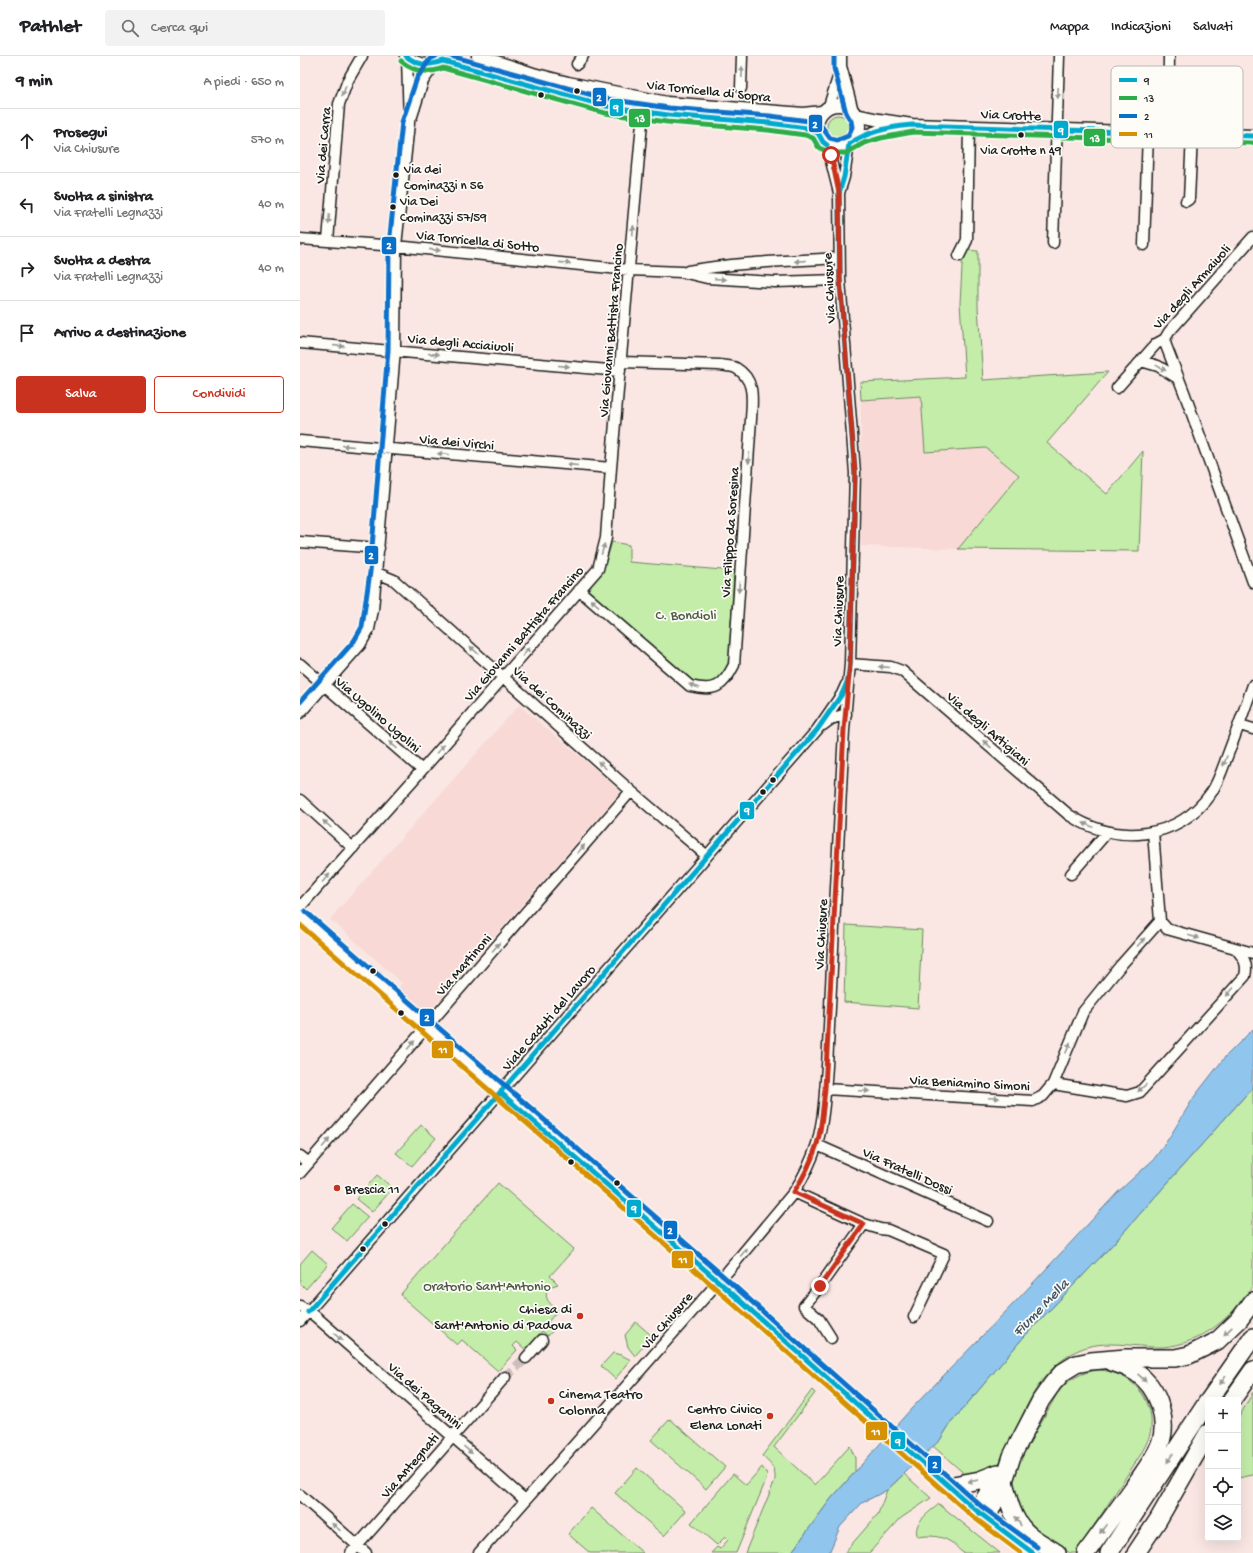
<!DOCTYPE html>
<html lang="it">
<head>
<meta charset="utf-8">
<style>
  :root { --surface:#fff; --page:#f2f2f2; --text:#202124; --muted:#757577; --line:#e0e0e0; --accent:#c8321e }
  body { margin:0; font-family:"Gochi Hand",sans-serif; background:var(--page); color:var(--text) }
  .controls { position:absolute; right:12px; bottom:12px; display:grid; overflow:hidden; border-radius:4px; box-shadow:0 4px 16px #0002 }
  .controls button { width:36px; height:36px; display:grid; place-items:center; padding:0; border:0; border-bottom:1px solid var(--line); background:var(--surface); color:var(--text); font:20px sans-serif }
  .stop { position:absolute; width:12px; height:12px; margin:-9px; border:3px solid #c8321e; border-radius:50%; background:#fff }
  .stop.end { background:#c8321e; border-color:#fff; box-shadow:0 1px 4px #0008 }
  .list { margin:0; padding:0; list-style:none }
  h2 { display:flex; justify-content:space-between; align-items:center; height:52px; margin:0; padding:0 16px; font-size:17px }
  h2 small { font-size:13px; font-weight:400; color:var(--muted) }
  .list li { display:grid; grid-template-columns:26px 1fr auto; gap:12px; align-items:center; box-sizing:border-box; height:64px; padding:0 16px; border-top:1px solid var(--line) }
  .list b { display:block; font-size:15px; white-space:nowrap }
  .list p { margin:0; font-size:13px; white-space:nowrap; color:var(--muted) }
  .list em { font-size:13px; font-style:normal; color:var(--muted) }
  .actions { display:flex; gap:8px; padding:12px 16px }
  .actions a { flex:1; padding:9px 0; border:1px solid var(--accent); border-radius:4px; text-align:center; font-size:14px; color:var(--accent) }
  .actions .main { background:var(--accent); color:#fff }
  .icon { flex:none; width:22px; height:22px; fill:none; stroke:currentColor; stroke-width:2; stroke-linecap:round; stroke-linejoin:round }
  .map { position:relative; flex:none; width:953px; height:1497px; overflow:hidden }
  header { display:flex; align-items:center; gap:24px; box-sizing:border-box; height:56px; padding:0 20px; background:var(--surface); border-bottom:1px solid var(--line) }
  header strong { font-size:19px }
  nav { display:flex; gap:22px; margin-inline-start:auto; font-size:14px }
  .search { width:280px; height:36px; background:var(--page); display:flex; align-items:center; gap:10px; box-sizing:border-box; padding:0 14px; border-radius:4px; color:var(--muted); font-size:15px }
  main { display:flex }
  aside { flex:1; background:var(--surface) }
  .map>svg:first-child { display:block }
</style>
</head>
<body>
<header>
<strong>Pathlet</strong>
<div class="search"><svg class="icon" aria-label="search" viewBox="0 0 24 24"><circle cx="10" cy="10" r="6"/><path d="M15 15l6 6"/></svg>Cerca qui</div>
<nav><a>Mappa</a><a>Indicazioni</a><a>Salvati</a></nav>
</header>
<main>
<aside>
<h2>9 min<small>A piedi · 650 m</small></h2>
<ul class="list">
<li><svg class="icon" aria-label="ahead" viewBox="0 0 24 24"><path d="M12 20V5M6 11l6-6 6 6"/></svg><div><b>Prosegui</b><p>Via Chiusure</p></div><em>570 m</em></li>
<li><svg class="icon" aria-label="left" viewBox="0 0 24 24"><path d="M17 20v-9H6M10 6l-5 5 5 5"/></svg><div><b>Svolta a sinistra</b><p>Via Fratelli Legnazzi</p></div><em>40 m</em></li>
<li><svg class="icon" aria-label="right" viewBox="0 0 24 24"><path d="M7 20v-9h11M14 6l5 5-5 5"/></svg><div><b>Svolta a destra</b><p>Via Fratelli Legnazzi</p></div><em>40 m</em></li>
<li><svg class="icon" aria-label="arrive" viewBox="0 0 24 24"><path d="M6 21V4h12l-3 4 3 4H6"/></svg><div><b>Arrivo a destinazione</b></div></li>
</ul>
<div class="actions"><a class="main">Salva</a><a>Condividi</a></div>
</aside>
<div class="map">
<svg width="953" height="1497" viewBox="0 0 953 1497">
  <rect width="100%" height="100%" fill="#fae7e3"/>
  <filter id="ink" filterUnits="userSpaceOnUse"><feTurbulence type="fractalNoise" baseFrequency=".025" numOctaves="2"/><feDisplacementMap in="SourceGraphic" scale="8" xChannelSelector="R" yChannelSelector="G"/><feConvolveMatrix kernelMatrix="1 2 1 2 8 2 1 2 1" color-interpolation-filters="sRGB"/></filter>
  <g filter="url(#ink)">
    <path fill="#f8d9d5" d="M621,340L625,396L686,392L719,419L658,493L561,490V344Z
      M219,649L321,735L127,958L98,932L102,927L30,863Z"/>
    <path fill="#c3eda9" stroke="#708462" d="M527 70a11 11 0 1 1 22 0a11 11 0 1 1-22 0Z
      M663,194L678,195V251L683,324L808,316L747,387L807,438L843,395L839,495L658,493L719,419L686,392L625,396L621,340L561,344L560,326L665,321L660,247Z
      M312,486L329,489V506L434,515L429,603C424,625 412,631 392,624L288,534L304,512Z
      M546,869L622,874L618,952L544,946Z
      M953,1031V1230C932,1261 902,1288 863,1291C832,1292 800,1280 771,1298C738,1319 728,1347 712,1381C708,1390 704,1403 696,1410C691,1415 675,1419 668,1421L633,1390L640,1384L650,1368L722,1283L814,1187Z
      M121,1069L136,1082L112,1110L96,1097Z
      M77,1119L93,1132L72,1156L56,1143Z
      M198,1127L274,1193L250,1220L258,1228L249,1231C242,1242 250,1248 258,1254L248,1266L255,1272L248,1280L242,1275L226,1294L217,1286L213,1290L217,1294L198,1315L162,1284L157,1289L100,1239Z
      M52,1148L68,1161L47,1185L31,1172Z
      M12,1194L28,1208L6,1233L0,1227V1208Z
      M336,1266L352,1280L335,1300L328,1291L325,1279Z
      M313,1297L321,1299L331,1304L315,1323L301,1310Z
      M799,1314C830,1316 854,1341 851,1372C850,1382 845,1390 841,1398L776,1497H770L740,1476L723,1459L718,1451L713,1430V1420L718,1407L757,1338C768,1323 781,1316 799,1314Z
      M512,1334L515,1337L474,1391L515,1429L550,1390L555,1402V1416L530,1444L491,1497H445L475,1424C476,1412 470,1407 462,1400Z
      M953,1336V1419L938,1422V1363Z
      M370,1363L425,1411L406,1433L351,1384Z
      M462,1411L467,1418L466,1424L436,1497H411L417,1491L420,1493L428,1484L425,1481L417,1489L391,1467L433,1418L446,1429Z
      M337,1412L386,1455L364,1480L315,1437Z
      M604,1418L631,1442L601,1462L569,1497H544L578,1458L587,1434Z
      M639,1448L700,1497C693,1497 669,1497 664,1497C659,1495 655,1488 649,1485C641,1480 628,1479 618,1481C611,1467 630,1456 639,1448Z
      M291,1452L343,1497H290L268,1478Z"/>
    <path fill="#90c5ee" stroke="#62819a" d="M953,973L952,1032L814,1187L722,1283L650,1368L640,1384L587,1434L562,1447L540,1471L529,1497H491L530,1444L611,1353L718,1243L819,1135L854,1103L869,1082L894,1041L925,1001Z"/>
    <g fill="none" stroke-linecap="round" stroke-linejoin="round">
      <path stroke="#cebebb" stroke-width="10" stroke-dasharray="10 5" stroke-linecap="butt" d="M205,1321L226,1302"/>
      <defs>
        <path id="minor" d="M541,0V10L553,55
          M277,8L283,0
          M441,32L442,0
          M529,50L541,12
          M112,60L123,25L135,8
          M868,78L869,0
          M539,137L544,121L549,88
          M886,145L889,143L892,79
          M953,181L869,276L866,281L865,287L884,336L953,526
          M0,183L96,190L329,214L382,216L407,222L475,226L540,224
          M28,185L39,48L48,24L62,0
          M753,187L759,0
          M844,189L848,77
          M659,200L667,184L669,71
          M388,215C438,206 489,205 539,202
          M0,287L320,315
          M841,305L858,310L879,323
          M817,332L856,288L865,283
          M0,385L311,412
          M0,486L79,492
          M77,517L94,524L331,735L407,800
          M279,534L390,630C415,636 423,631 434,609L451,363C452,344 456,324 436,312C431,310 425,310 420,309L321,306
          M0,608L122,714
          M550,608L591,611L602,615L769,759C816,789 877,785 911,737C919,725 923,711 928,698C937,675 945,652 953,629
          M0,657L60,589L69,573L73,554L95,294L96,190L109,67L107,1
          M523,669L531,663L546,658
          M940,669L953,673
          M0,744L53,792
          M853,776L860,865L867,873L953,897
          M771,818L803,781L804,775
          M0,851L122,714L298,513L306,482L311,412L342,67
          M753,1028L827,1040L840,1036L945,920C948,908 944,902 936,893
          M525,1033L733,1045L743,1040L753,1028L783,956L821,909L860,865
          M517,1089L688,1165
          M0,1100L9,1107
          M0,1117L331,735
          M494,1136L564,1168L580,1173L588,1174L644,1198L614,1261
          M0,1250L15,1260L225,1444
          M0,1265L517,674L542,638L546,629
          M531,1282L519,1263L504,1250L520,1230L564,1168
          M226,1302L242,1284
          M0,1439L66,1497
          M51,1497L205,1321
          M179,1497L428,1215L494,1136C503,1122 512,1104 517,1088C524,1063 525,1036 527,1010L544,674L550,608L555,417L540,224L539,137L527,89"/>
        <path id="tertiary" d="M106,0C118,11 136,13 147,0
          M178,0L233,18L268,27L367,47L503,58L522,56
          M143,5L306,50L368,59L426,63L487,69L507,72L518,77
          M517 70a21 21 0 1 1 42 0a21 21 0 1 1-42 0Z
          M556,59L579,64L612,69L953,80
          M553,85L579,75L599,71
          M0,860L418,1225L677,1455L733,1497"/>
        <path id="trunk" d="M909,1344L953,1281
          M932,1344L953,1314
          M704,1425C708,1443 712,1463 726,1476C734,1484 747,1490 757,1497
          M648,1430L680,1424L698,1417
          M677,1455L692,1431
          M687,1462L704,1425L712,1400L741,1344L753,1327L763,1316L776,1308L791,1305L826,1302H875L889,1299L917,1285L939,1264L953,1245
          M786,1497C802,1475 817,1454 833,1432C842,1418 854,1404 860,1388C868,1368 860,1338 844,1323C835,1314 824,1310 812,1306
          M809,1497L908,1345
          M836,1497L858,1464L908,1377"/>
      </defs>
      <use href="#minor" stroke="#1c1c1c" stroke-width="13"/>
      <use href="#tertiary" stroke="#1c1c1c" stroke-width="15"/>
      <use href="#trunk" stroke="#1c1c1c" stroke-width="20"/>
      <use href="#minor" stroke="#fdfcf7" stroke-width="10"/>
      <use href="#tertiary" stroke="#fdfcf7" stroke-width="12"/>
      <use href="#trunk" stroke="#fdfcf7" stroke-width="17"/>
      <defs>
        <path id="bus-1" d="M106,0C118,10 129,10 143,5L306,50L368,59L469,67L507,72L518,77L523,86L527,89
          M201,1037L418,1225L677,1455L733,1497
          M8,1256L517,674L542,638L548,624L550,608L555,417L540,224L539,147V137L544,121L549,88C568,75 590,71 612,69L953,80"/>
        <path id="bus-2" d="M101,5C114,16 128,18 143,12L305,57L367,66L468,74L505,79L513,82L519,92L532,97H546L564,87L581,82L613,76L953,87"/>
        <path id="bus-3" d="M151,0L307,43L369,52L470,60L509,65L522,71L530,82L538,84L548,80L552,71L551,65L546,57L534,12V0
          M0,646L54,585L62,571L70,516L88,294L89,189L102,66L117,22L130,3L136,0
          M5,855L423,1220L681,1450L737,1491"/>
        <path id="bus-4" d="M0,869L413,1230L672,1460L721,1497"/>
      </defs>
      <use href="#bus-1" stroke="#fdfcf7" stroke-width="8"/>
      <use href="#bus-2" stroke="#fdfcf7" stroke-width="8"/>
      <use href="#bus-3" stroke="#fdfcf7" stroke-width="8"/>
      <use href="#bus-4" stroke="#fdfcf7" stroke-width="8"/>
      <use href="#bus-1" stroke="#00a9ce" stroke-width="5"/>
      <use href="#bus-2" stroke="#2dac4a" stroke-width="5"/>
      <use href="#bus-3" stroke="#0970ca" stroke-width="5"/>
      <use href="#bus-4" stroke="#d69104" stroke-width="5"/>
    </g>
    <defs><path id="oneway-solid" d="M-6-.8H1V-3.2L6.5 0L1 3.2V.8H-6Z"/></defs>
    <g fill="#989794">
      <use href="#oneway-solid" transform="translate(442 16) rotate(-89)"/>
      <use href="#oneway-solid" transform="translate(44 35) rotate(111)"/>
      <use href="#oneway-solid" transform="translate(758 37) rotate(92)"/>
      <use href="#oneway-solid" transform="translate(29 163) rotate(95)"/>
      <use href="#oneway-solid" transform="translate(333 175) rotate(-85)"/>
      <use href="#oneway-solid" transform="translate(135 194) rotate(6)"/>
      <use href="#oneway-solid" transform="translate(500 205) rotate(176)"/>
      <use href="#oneway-solid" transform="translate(265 207) rotate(6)"/>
      <use href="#oneway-solid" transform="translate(420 223) rotate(4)"/>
      <use href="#oneway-solid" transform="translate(39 290) rotate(4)"/>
      <use href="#oneway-solid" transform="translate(134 298) rotate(5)"/>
      <use href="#oneway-solid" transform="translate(264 310) rotate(5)"/>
      <use href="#oneway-solid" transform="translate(861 312) rotate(29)"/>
      <use href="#oneway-solid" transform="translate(48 390) rotate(-175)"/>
      <use href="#oneway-solid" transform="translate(143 398) rotate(-175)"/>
      <use href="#oneway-solid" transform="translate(449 402) rotate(94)"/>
      <use href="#oneway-solid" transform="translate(272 409) rotate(-175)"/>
      <use href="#oneway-solid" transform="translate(303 493) rotate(-74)"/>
      <use href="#oneway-solid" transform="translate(439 531) rotate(94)"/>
      <use href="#oneway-solid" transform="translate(295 547) rotate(-139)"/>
      <use href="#oneway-solid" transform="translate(174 594) rotate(-138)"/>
      <use href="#oneway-solid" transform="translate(226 596) rotate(-49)"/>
      <use href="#oneway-solid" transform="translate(584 611) rotate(-175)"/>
      <use href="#oneway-solid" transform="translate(394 630) rotate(-159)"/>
      <use href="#oneway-solid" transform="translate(687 688) rotate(-139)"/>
      <use href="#oneway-solid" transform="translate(93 689) rotate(-139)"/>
      <use href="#oneway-solid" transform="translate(140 693) rotate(-49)"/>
      <use href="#oneway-solid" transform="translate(925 705) rotate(111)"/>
      <use href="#oneway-solid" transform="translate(302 709) rotate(-138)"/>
      <use href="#oneway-solid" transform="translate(27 768) rotate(-138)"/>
      <use href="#oneway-solid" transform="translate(788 769) rotate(-157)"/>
      <use href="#oneway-solid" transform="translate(281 793) rotate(-49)"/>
      <use href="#oneway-solid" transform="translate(26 822) rotate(-48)"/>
      <use href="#oneway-solid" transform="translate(894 881) rotate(16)"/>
      <use href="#oneway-solid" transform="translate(841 886) rotate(-48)"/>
      <use href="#oneway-solid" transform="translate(196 891) rotate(-49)"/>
      <use href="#oneway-solid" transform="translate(930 936) rotate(132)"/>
      <use href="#oneway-solid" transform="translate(111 989) rotate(-49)"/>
      <use href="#oneway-solid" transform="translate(768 992) rotate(-67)"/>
      <use href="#oneway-solid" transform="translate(842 1032) rotate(138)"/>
      <use href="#oneway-solid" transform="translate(564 1035) rotate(3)"/>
      <use href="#oneway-solid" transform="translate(694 1042) rotate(3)"/>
      <use href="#oneway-solid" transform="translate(26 1087) rotate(-49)"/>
      <use href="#oneway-solid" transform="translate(444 1196) rotate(-50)"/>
      <use href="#oneway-solid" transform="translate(928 1275) rotate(137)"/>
      <use href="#oneway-solid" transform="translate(38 1281) rotate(41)"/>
      <use href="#oneway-solid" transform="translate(842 1322) rotate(43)"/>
      <use href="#oneway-solid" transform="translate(923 1324) rotate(125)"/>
      <use href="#oneway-solid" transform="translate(168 1394) rotate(41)"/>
      <use href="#oneway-solid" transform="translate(870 1402) rotate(123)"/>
      <use href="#oneway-solid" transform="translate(673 1425) rotate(169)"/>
      <use href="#oneway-solid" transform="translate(718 1465) rotate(-123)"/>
      <use href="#oneway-solid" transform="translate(36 1471) rotate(-139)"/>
      <use href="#oneway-solid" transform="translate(803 1473) rotate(126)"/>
    </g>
  </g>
  <g fill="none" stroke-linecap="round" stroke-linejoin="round" filter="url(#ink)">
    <path stroke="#c8321e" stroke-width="5" d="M520,1230L564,1168L494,1136C503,1122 512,1104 517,1088C522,1071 523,1051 525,1033L544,674L550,608L555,416L540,224L539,137L531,99"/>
  </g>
  <g fill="#1c1c1c" stroke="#fdfcf7" stroke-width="1.5">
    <circle cx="277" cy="35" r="3.5"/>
    <circle cx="241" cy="39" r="3.5"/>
    <circle cx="721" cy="79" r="3.5"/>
    <circle cx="96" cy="119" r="3.5"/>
    <circle cx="93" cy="151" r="3.5"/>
    <circle cx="473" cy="724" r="3.5"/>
    <circle cx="463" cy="736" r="3.5"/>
    <circle cx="73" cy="915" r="3.5"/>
    <circle cx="101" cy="957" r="3.5"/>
    <circle cx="271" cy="1106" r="3.5"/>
    <circle cx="317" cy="1127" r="3.5"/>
    <circle cx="85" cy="1168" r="3.5"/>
    <circle cx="63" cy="1193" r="3.5"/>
  </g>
  <g fill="#c8321e" stroke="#fdfcf7" stroke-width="1.5">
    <circle cx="37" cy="1132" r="4"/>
    <circle cx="280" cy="1260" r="4"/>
    <circle cx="251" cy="1345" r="4"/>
    <circle cx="470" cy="1360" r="4"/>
  </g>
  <g text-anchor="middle" stroke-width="3.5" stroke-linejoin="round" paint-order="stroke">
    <g font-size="13" fill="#1c1c1c" stroke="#fdfcf7" text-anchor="start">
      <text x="721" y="98" text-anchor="middle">Via Crotte n 49</text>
      <text x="104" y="117">Via dei<tspan x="104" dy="16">Cominazzi n 56</tspan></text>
      <text x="100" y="149">Via Dei<tspan x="100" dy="16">Cominazzi 57/59</tspan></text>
    </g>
    <g font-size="14" fill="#1c1c1c" stroke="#fdfcf7">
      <text transform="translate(409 34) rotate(6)" y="5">Via Torricella di Sopra</text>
      <text transform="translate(711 58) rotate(2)" y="5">Via Crotte</text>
      <text transform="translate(22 89) rotate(-85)" y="5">Via dei Carra</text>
      <text transform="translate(178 184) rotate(6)" y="5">Via Torricella di Sotto</text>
      <text transform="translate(891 230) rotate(-48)" y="5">Via degli Armaiuoli</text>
      <text transform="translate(528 232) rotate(-93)" y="5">Via Chiusure</text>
      <text transform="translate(310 274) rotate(-85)" y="5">Via Giovanni Battista Francino</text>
      <text transform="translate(161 286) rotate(5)" y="5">Via degli Acciaiuoli</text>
      <text transform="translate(157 385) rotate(5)" y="5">Via dei Virchi</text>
      <text transform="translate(429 476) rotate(-86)" y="5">Via Filippo da Soresina</text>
      <text transform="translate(537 555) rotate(-88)" y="5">Via Chiusure</text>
      <text transform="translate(223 577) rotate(-49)" y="5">Via Giovanni Battista Francino</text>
      <text transform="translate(253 646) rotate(42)" y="5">Via dei Cominazzi</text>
      <text transform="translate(79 658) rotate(41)" y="5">Via Ugolino Ugolini</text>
      <text transform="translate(689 672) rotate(41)" y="5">Via degli Artigiani</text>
      <text transform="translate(520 878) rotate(-87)" y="5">Via Chiusure</text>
      <text transform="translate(163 908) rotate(-49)" y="5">Via Martinoni</text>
      <text transform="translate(248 961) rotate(-49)" y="5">Viale Caduti del Lavoro</text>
      <text transform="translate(670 1026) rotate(3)" y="5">Via Beniamino Simoni</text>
      <text transform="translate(608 1114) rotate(24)" y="5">Via Fratelli Dossi</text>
      <text transform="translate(366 1264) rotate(-49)" y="5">Via Chiusure</text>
      <text transform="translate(126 1339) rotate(41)" y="5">Via dei Paganini</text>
      <text transform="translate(109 1409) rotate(-49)" y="5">Via Antegnati</text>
    </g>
    <g font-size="14" fill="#4e5b46" stroke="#fdfcf7">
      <text x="386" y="563">C. Bondioli</text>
      <text x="187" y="1234">Oratorio Sant'Antonio</text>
    </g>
    <g font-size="14" fill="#1c1c1c" stroke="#fdfcf7" text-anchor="start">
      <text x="45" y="1137">Brescia 11</text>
      <text x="272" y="1257" text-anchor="end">Chiesa di<tspan x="272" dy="16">Sant'Antonio di Padova</tspan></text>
      <text x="259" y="1342">Cinema Teatro<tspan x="259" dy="16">Colonna</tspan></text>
      <text x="462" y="1357" text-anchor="end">Centro Civico<tspan x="462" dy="16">Elena Lonati</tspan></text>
    </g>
    <g font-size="15" font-style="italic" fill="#455766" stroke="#fdfcf7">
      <text transform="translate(740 1251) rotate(-46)" y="5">Fiume Mella</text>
    </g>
  </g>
  <rect x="811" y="10" width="132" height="82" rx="6" fill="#fdfcf7" stroke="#bab9b5" stroke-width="1"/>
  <rect x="819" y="22" width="18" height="4" fill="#00a9ce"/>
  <rect x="819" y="40" width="18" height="4" fill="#2dac4a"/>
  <rect x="819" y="58" width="18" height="4" fill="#0970ca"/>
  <rect x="819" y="76" width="18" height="4" fill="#d69104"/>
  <g font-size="11" fill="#1c1c1c">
    <text x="844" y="28">9</text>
    <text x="844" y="46">13</text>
    <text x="844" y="64">2</text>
    <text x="844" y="82">11</text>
  </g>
  <g stroke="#fdfcf7" stroke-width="1.5">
    <rect x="292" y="31" width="15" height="20" rx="4" fill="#0970ca"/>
    <rect x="309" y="42" width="15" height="19" rx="4" fill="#00a9ce"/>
    <rect x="328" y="52" width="23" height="20" rx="4" fill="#2dac4a"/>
    <rect x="508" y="58" width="15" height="19" rx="4" fill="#0970ca"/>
    <rect x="753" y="64" width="16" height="19" rx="4" fill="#00a9ce"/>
    <rect x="783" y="72" width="23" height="19" rx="4" fill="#2dac4a"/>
    <rect x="81" y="180" width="16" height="19" rx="4" fill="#0970ca"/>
    <rect x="64" y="489" width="15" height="20" rx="4" fill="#0970ca"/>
    <rect x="439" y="745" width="16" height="19" rx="4" fill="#00a9ce"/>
    <rect x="119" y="952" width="16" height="19" rx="4" fill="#0970ca"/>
    <rect x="131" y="984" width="23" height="19" rx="4" fill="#d69104"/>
    <rect x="326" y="1143" width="16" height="19" rx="4" fill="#00a9ce"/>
    <rect x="363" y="1164" width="15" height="20" rx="4" fill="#0970ca"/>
    <rect x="371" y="1194" width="23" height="19" rx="4" fill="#d69104"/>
    <rect x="565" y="1365" width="23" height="20" rx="4" fill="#d69104"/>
    <rect x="590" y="1375" width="16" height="19" rx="4" fill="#00a9ce"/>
    <rect x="627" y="1399" width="15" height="19" rx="4" fill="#0970ca"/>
  </g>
  <g font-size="11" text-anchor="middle" font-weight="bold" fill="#fff">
    <text x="299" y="45">2</text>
    <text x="316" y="55">9</text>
    <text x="340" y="66">13</text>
    <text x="515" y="72">2</text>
    <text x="761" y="78">9</text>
    <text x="795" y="86">13</text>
    <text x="89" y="193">2</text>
    <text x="71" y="503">2</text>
    <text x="447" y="758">9</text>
    <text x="127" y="965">2</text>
    <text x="143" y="997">11</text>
    <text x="334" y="1156">9</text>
    <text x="370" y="1178">2</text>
    <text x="383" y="1207">11</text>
    <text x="576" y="1379">11</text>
    <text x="598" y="1389">9</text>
    <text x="635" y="1412">2</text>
  </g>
</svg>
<div class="controls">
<button>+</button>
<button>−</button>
<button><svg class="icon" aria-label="locate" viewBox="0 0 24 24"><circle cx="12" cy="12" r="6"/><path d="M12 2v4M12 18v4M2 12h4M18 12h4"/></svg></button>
<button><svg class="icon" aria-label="layers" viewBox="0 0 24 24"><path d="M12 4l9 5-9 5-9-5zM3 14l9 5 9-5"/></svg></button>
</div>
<div class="stop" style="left:531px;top:99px"></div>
<div class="stop end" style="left:520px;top:1230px"></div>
</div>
</main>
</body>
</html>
